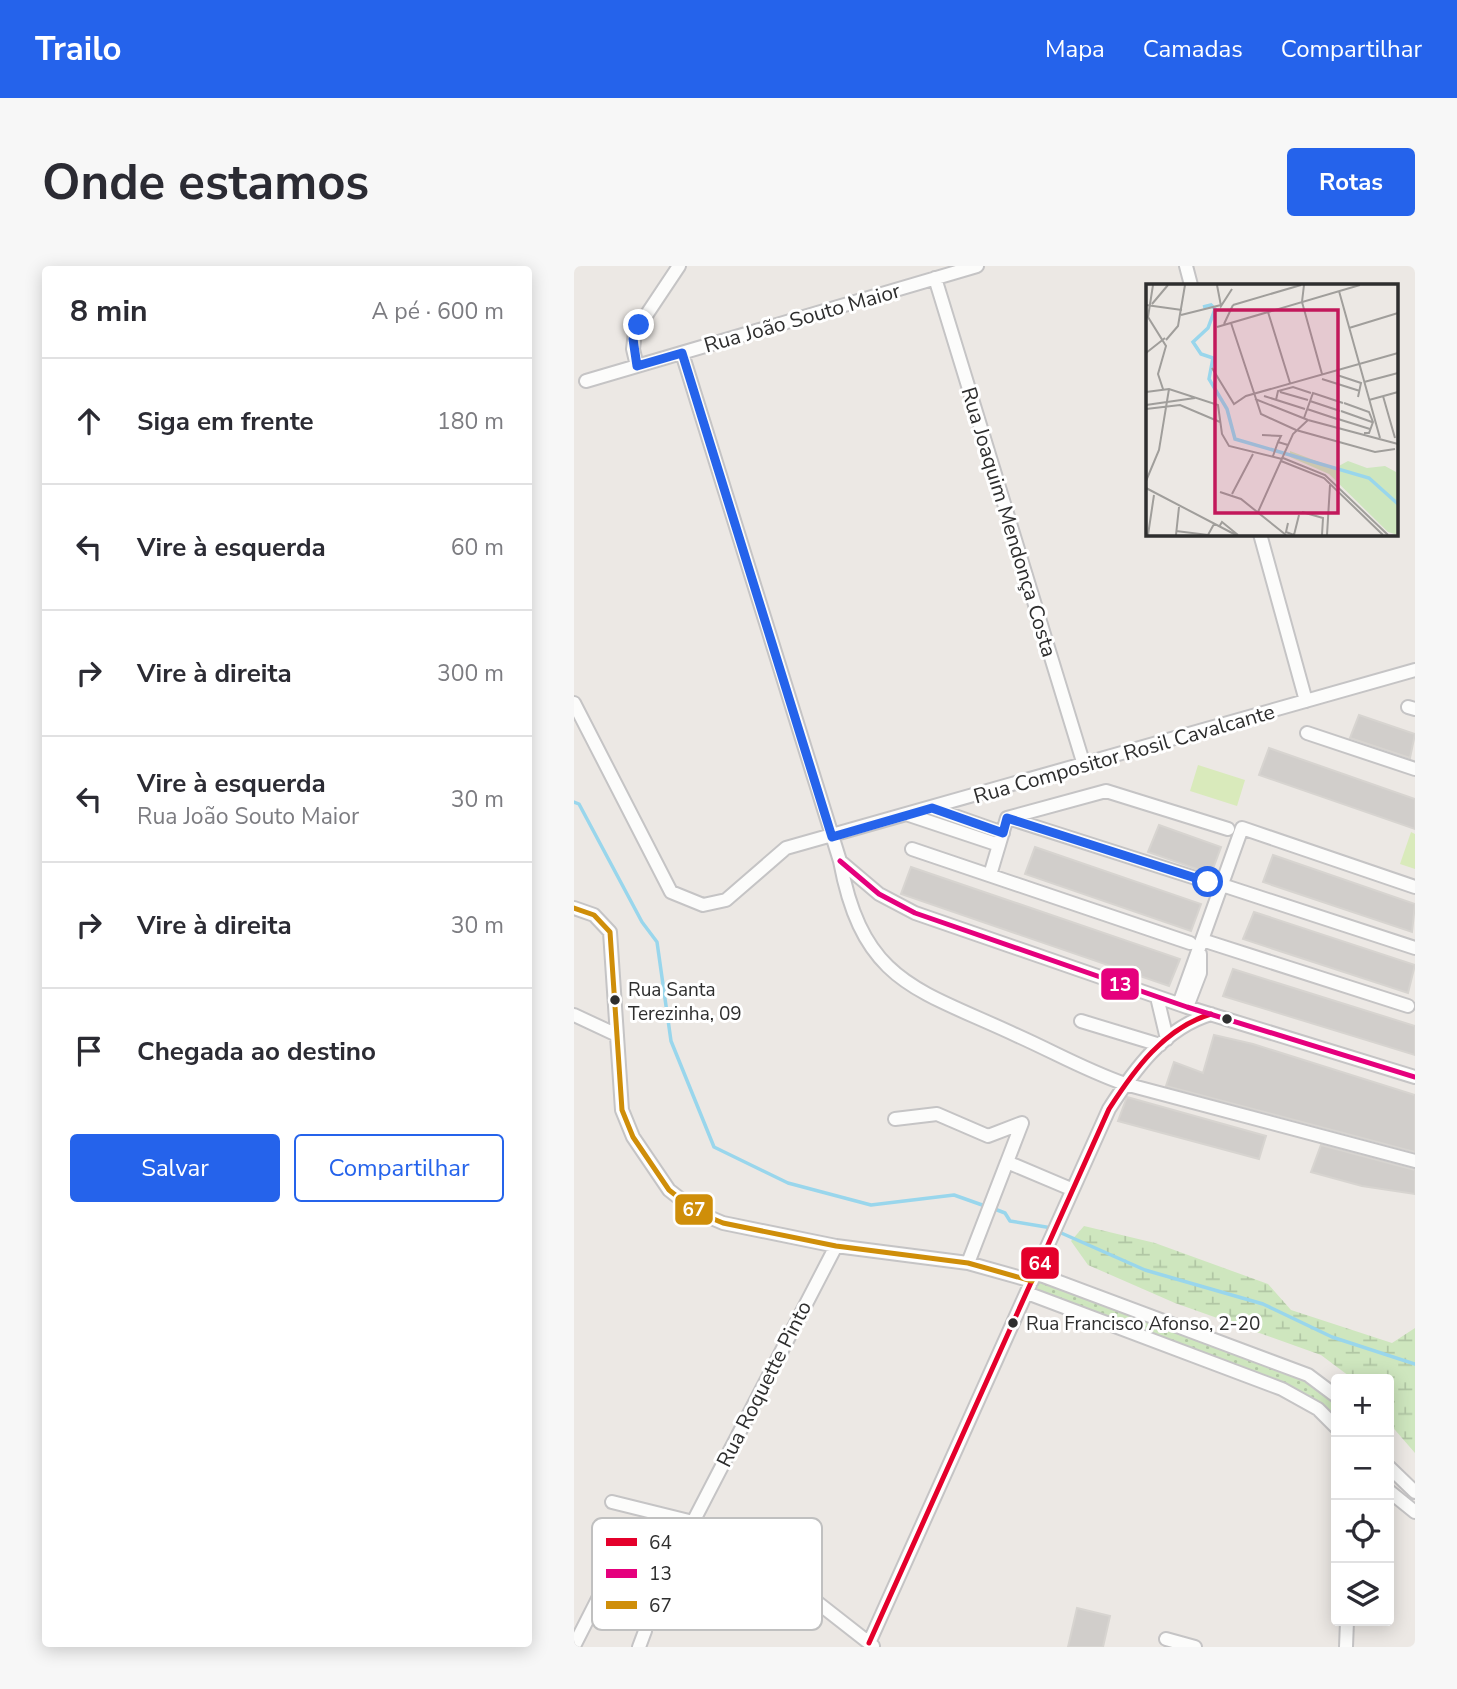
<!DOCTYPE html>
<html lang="pt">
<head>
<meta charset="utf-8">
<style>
  :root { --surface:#fff; --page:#f7f7f7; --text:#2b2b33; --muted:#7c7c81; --line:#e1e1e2; --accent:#2563eb }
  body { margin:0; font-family:"Nunito Sans",sans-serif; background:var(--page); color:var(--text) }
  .controls { position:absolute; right:21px; bottom:21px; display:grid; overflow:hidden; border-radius:7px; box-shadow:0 4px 18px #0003 }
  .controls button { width:63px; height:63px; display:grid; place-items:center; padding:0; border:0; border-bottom:2px solid var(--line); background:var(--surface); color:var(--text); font:35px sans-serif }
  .stop { position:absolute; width:21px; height:21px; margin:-16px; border:5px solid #2563eb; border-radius:50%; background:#fff }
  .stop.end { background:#2563eb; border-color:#fff; box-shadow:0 2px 7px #0008 }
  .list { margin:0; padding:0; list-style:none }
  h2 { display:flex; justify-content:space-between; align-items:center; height:91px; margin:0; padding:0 28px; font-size:30px }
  h2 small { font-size:23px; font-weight:400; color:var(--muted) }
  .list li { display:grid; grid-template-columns:46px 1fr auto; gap:21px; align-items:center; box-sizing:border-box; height:126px; padding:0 28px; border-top:2px solid var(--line) }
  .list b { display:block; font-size:26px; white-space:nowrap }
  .list p { margin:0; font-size:23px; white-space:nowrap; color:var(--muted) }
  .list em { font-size:23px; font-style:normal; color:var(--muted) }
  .actions { display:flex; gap:14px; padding:21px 28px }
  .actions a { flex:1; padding:16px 0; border:2px solid var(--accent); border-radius:7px; text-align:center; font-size:24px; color:var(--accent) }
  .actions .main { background:var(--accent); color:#fff }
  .icon { flex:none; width:38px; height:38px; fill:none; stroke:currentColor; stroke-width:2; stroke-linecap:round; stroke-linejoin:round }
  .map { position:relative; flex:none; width:841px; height:1381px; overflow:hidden; border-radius:7px }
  header { display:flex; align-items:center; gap:42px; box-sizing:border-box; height:98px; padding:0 35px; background:var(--accent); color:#fff }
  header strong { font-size:33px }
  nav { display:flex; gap:38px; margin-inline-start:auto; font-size:24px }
  .intro { display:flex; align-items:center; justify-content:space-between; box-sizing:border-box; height:168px; padding:0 42px }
  h1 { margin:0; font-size:49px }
  .button { padding:18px 32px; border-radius:7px; background:var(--accent); color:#fff; font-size:24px; font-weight:700 }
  main { display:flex; gap:42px; padding:0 42px }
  aside { flex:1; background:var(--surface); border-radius:7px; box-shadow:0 4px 18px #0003 }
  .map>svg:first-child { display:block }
</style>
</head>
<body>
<header>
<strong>Trailo</strong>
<nav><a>Mapa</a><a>Camadas</a><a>Compartilhar</a></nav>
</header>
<div class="intro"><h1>Onde estamos</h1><a class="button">Rotas</a></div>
<main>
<aside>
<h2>8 min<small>A pé · 600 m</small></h2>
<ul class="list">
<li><svg class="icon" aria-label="ahead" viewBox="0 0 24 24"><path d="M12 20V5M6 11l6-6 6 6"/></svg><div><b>Siga em frente</b></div><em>180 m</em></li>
<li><svg class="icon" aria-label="left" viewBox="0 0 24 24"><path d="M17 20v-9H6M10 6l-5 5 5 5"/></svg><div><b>Vire à esquerda</b></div><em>60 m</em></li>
<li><svg class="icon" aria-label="right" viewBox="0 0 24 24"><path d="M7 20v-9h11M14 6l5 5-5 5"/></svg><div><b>Vire à direita</b></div><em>300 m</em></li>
<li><svg class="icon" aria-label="left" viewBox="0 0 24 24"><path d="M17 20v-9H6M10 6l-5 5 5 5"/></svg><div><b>Vire à esquerda</b><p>Rua João Souto Maior</p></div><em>30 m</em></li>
<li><svg class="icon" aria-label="right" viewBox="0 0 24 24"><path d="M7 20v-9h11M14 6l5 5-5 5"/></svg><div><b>Vire à direita</b></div><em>30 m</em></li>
<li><svg class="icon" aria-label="arrive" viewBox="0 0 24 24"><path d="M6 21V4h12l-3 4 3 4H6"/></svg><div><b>Chegada ao destino</b></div></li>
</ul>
<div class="actions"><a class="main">Salvar</a><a>Compartilhar</a></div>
</aside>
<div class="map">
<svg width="841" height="1381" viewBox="0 0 841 1381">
  <defs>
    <pattern id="grass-dots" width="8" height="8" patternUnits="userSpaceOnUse" patternTransform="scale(1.75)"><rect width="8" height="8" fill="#cee6be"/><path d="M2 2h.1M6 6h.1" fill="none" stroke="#b1c6a4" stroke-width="1.8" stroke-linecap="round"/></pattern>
    <pattern id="wetland-marsh" width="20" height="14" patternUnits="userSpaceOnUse" patternTransform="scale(1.75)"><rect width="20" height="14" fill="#cee6be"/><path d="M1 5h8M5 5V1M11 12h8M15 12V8" fill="none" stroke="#b1c6a4"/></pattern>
  </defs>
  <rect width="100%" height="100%" fill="#ece8e4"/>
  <path fill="url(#grass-dots)" d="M466,1015L728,1111L762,1137V1154L738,1131L715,1120L461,1025Z"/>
  <path fill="url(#wetland-marsh)" d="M510,960L581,977L694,1018L717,1044L818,1077L841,1062V1187L815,1157V1113H779L747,1089L601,1037L514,999L497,975Z"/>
  <path fill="#d9eabb" d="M624,499L671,514L663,540L616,525Z
    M837,566L841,568V603L826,598Z"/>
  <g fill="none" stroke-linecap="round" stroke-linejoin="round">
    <path stroke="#99d6ec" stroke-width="3.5" d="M0,536L5,538L68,656L83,676L97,775L140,881L214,917L297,939L380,929L411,940
      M418,942L431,947L436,955L478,962
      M485,966L571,1004L689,1038L758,1071L841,1098"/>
  </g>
  <path fill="#d1cecb" stroke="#d7d4d0" stroke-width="2" d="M785,449L841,468L836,492L776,472Z
    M695,482L841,533V563L685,509Z
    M585,559L647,581L637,608L574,586Z
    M461,581L627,638L617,665L451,608Z
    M699,589L841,638L838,666L689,616Z
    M337,601L606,693L595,720L327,628Z
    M680,646L841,699L834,727L669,673Z
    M659,703L841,760V789L649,730Z
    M640,769L679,778L841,829V886L592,820L600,796L629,807Z
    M553,831L692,870L685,893L544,855Z
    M747,879L841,904V928L788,920L737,906Z
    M503,1342L536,1350L529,1381H494Z"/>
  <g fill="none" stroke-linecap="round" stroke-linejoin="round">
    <defs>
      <path id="minor" d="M612,0L617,19
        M361,12L510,499
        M108,87L266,595C289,718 344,723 444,770C482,787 511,804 551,818L841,895
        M63,100L59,83L61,66L105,0
        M12,115L403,0
        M686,268L732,435
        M0,437L97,626L129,639L152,634L212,582L841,404
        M834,441L841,443
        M733,467L841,503
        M358,542L429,567
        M335,549L425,579
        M434,552L634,616
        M338,583L616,677
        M266,595L305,628L341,647L613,741L841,811
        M416,609L433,552L532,525L654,563
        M648,619L841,682
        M0,642L20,649L36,666L48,844L59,871L95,924L123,946L149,957L262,980L394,997L458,1015
        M628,674L834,740
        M583,731L593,773
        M605,738L668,562L841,621
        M613,741L626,707V688
        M0,749L43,769
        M507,755L586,779
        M321,853L363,848L414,870L448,857L433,896
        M394,997L433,896L497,923
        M461,1007L734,1109L762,1130
        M453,1027L708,1123L744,1143L762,1161
        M815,1201L841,1226
        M815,1225L841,1246
        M38,1236L119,1256L152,1270L179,1286L299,1380
        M119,1256L262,980
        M592,1373L621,1381
        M295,1377L535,843C560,804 590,762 637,748
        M0,1380L34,1313
        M65,1381L71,1365
        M772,1381L773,1355"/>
    </defs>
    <use href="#minor" stroke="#c5c4c5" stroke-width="16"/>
    <use href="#minor" stroke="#fcfcfb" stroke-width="12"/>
    <defs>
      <path id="bus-1" d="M295,1377L535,843C560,804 590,762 637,748"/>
      <path id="bus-2" d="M266,595L305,628L341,647L613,741L841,811"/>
      <path id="bus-3" d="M0,642L20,649L36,666L48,844L59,871L95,924L123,946L149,957L262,980L394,997L458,1015"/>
    </defs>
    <use href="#bus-1" stroke="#fff" stroke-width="10"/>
    <use href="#bus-2" stroke="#fff" stroke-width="10"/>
    <use href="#bus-3" stroke="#fff" stroke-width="10"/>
    <use href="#bus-1" stroke="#e4002b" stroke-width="5"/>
    <use href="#bus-2" stroke="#e5007d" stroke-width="5"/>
    <use href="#bus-3" stroke="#cf8e09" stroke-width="5"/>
  </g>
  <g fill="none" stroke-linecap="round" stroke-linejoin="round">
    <path stroke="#2563eb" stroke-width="9" d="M65,59L59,73L63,100L108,87L258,571L358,542L429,567L433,552L634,616"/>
  </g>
  <g fill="#2e2e2e" stroke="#fff" stroke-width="2.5">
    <circle cx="41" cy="734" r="6"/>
    <circle cx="653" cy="753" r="6"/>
    <circle cx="439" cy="1057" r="6"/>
  </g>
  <g text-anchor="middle" stroke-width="6" stroke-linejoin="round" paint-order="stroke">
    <g font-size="19" fill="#2e2e2e" stroke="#fff" text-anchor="start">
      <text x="54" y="730">Rua Santa<tspan x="54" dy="24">Terezinha, 09</tspan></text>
      <text x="452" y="1064">Rua Francisco Afonso, 2-20</text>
    </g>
    <g font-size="21" fill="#2e2e2e" stroke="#fff">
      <text transform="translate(228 52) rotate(-16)" y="7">Rua João Souto Maior</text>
      <text transform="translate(435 256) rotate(73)" y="7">Rua Joaquim Mendonça Costa</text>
      <text transform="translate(550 488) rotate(-16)" y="7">Rua Compositor Rosil Cavalcante</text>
      <text transform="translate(190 1118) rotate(-63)" y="7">Rua Roquette Pinto</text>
    </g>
  </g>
  <g transform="translate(572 18)">
    <rect width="252" height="252" fill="#ece8e4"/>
    <path d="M144,167L189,184L202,177L221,184L239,182L250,188L252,251L242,248L183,190L144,173Z" fill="#cee6be"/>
    <path fill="none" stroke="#99d6ec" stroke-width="3.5" d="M57,23L65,21L69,25L62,44L47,58L55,70L67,74L63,95L81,125L89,155L223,194L252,220"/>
    <path fill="none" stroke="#a09e9b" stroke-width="2" d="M7,1L2,33L20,62L12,90L17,105M71,1L75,22L86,5M158,1L156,18L176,90M193,7L234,154M6,20L22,1M0,21L36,26M87,21L155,1M122,28L144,99M35,31L75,21M85,39L115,130L150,146L229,168L249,165M78,40L87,21M71,43L214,1M203,44L252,29M20,56L32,42L39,1M0,69L19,54M66,84L88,120L100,112L252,69M191,91L215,99L212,113M176,95L214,107M218,98L252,89M0,108L23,105L72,121L76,150L83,162L136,175M134,108L162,116M118,112L159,125M237,112L249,154M109,115L162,136L252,160M130,116L132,107L147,103L165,109M223,116L252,108M164,117L194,127M198,119L223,128L227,138L223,149H218M0,121L49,114M0,125L34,121L74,138M161,125L191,135M195,127L226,138M158,134L167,109L197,119M192,135L224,145M116,151L135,152L132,158M127,172L132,158L142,161M137,174L179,191L242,251M135,177L178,194L237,251M0,197L13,166L23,105M0,204L90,251M74,208L95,215L140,251M86,210L107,170M112,228L147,150L162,136M156,228L177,234L176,251M142,239L140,248L148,251L153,231M73,243L76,238L92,251M30,247L62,251L68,240M2,251L8,211M30,251L33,223M181,251L184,201"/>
    <path fill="#c2185b" fill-opacity="0.15" stroke="#c2185b" stroke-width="3.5" d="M69,26H192V229H69Z"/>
    <rect width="252" height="252" fill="none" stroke="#2e2e2e" stroke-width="3.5"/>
  </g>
  <rect x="18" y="1252" width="230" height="112" rx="10" fill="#fff" stroke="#c0c0c0" stroke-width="2"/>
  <rect x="32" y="1272" width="31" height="8" fill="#e4002b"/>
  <rect x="32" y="1303" width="31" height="9" fill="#e5007d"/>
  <rect x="32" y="1335" width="31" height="8" fill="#cf8e09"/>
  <g font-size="19" fill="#2e2e2e">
    <text x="75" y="1283">64</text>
    <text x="75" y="1314">13</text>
    <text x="75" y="1346">67</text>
  </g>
  <g stroke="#fff" stroke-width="2.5">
    <rect x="526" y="701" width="40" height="34" rx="7" fill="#e5007d"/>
    <rect x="100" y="927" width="40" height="33" rx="7" fill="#cf8e09"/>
    <rect x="446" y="980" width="40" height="34" rx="7" fill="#e4002b"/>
  </g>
  <g font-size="19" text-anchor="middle" font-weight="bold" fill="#fff">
    <text x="546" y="725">13</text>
    <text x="120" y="950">67</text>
    <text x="466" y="1004">64</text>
  </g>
</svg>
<div class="controls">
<button>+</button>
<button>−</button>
<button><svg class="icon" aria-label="locate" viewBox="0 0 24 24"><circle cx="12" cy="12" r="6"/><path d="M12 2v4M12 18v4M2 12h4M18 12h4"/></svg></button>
<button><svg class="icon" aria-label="layers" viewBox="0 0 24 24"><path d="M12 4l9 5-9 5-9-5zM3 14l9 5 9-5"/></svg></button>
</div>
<div class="stop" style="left:634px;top:616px"></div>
<div class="stop end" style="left:65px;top:59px"></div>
</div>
</main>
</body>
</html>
